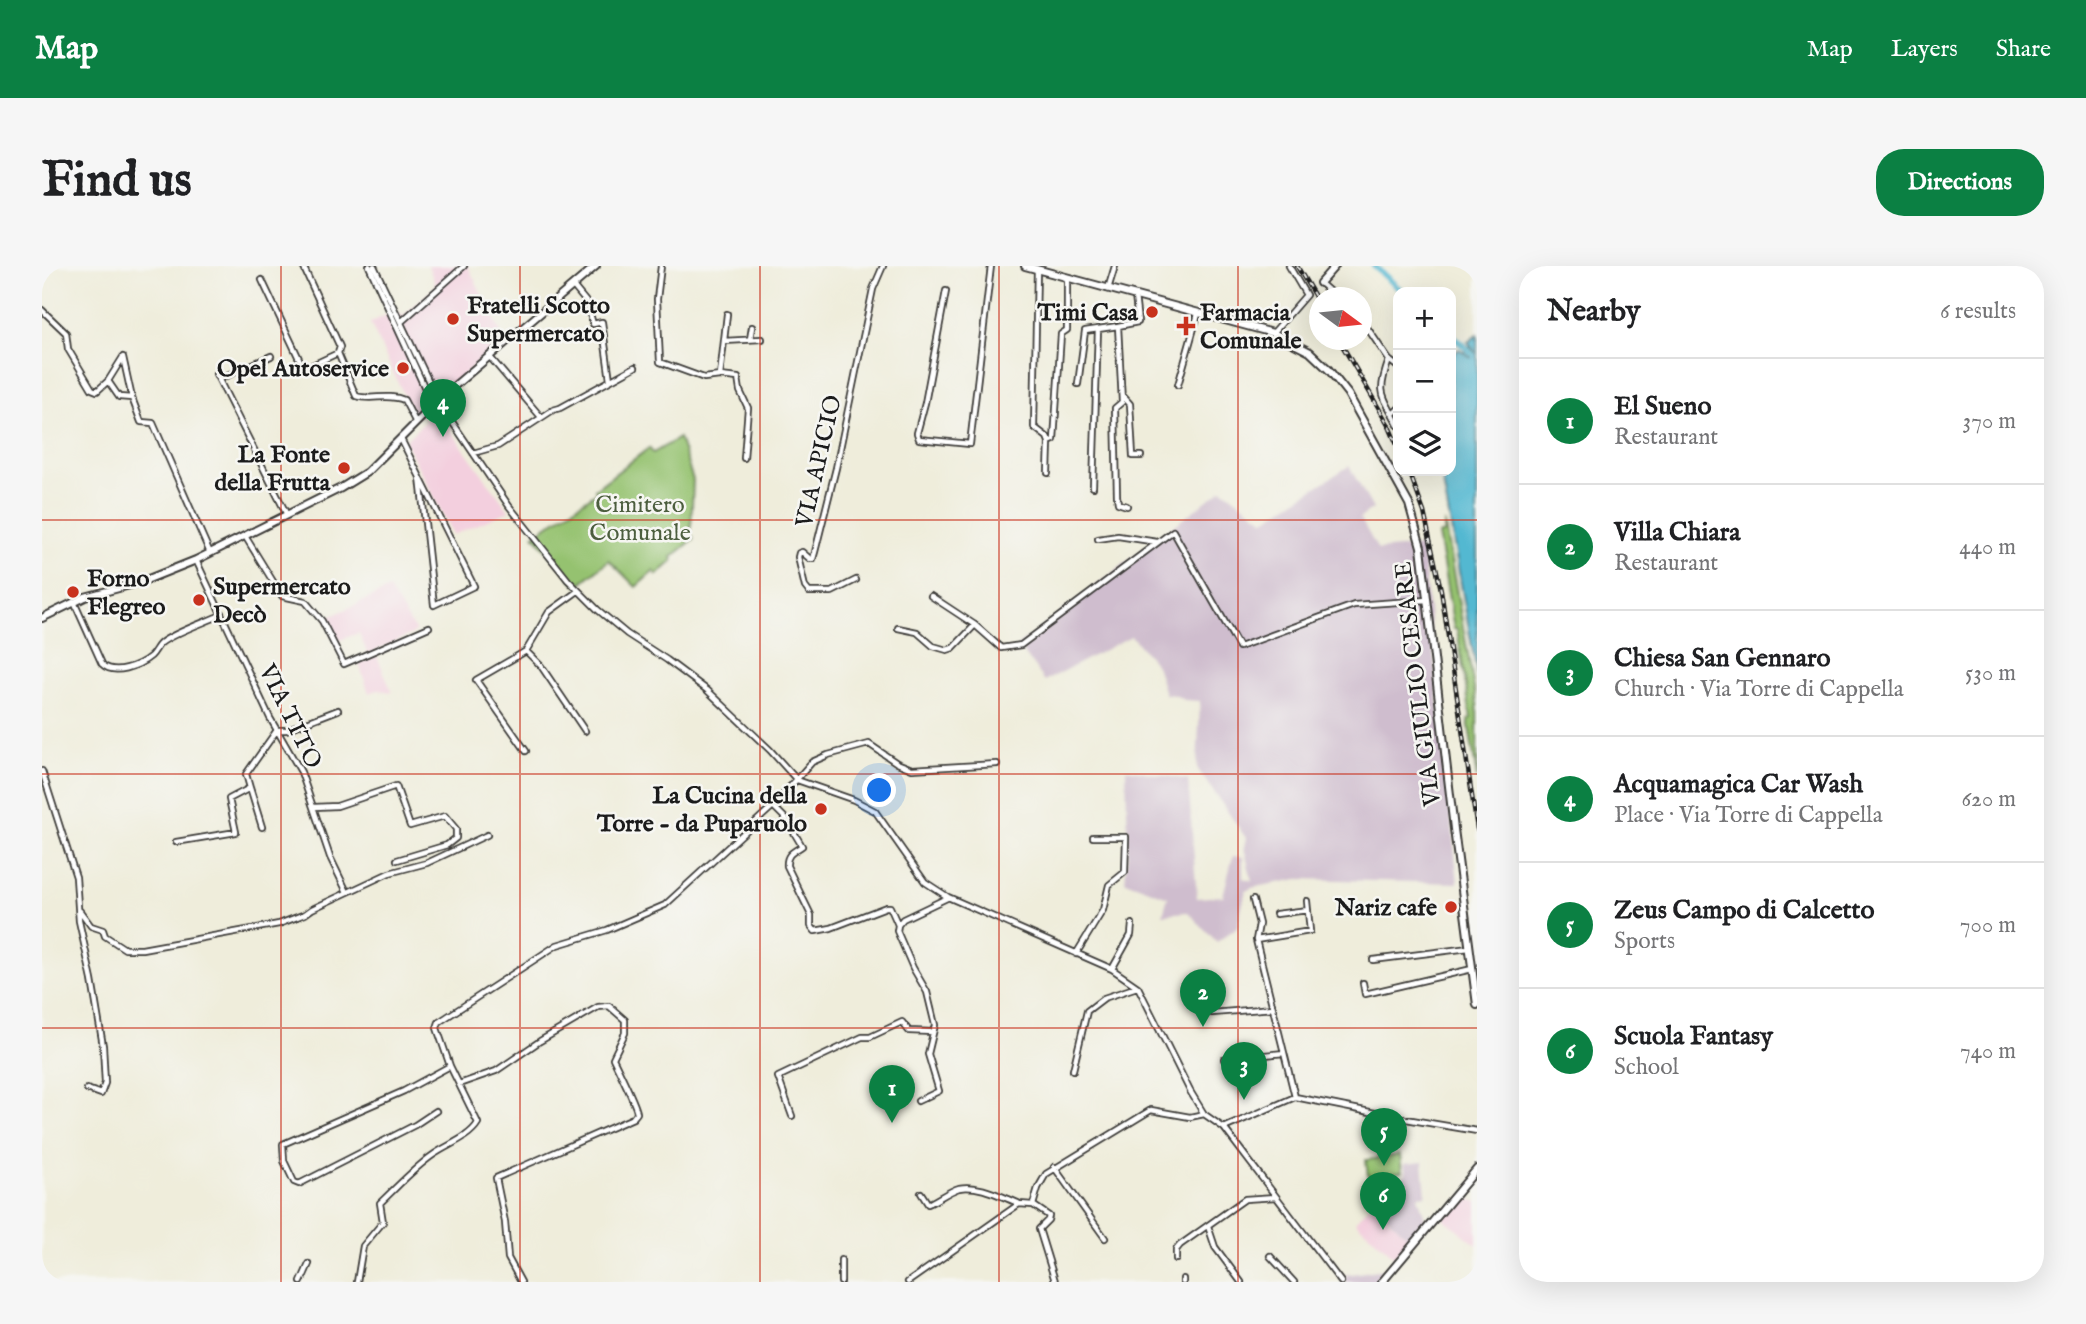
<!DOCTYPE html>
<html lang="en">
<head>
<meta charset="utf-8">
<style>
  :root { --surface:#fff; --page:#f6f6f6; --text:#202124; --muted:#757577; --line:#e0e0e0; --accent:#0b8043 }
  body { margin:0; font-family:"IM FELL English",serif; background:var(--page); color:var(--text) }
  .controls { position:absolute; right:21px; top:21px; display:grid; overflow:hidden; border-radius:14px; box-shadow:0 7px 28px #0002 }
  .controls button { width:63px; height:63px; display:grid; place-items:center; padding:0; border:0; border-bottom:2px solid var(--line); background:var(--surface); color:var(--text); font:35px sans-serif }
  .compass { position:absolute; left:1267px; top:21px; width:63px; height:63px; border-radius:50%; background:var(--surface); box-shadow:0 7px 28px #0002; rotate:105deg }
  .you { position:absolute; left:838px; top:525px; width:24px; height:24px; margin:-18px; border:5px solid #fff; border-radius:50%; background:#1a73e8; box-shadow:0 0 0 10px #1a73e833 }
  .badge { display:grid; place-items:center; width:46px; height:46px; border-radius:50%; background:var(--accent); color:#fff; font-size:23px; font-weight:700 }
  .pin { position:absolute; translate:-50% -58px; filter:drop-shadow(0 2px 4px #0008) }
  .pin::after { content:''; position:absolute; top:37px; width:24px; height:21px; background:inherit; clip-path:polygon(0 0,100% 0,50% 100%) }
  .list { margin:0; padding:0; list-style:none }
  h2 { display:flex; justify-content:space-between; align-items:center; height:91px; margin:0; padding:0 28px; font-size:30px }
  h2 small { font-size:23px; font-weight:400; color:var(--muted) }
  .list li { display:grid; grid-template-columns:46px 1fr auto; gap:21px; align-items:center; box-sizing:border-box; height:126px; padding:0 28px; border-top:2px solid var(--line) }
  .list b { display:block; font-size:26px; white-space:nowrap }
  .list p { margin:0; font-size:23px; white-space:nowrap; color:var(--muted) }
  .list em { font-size:23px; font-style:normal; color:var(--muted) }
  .icon { flex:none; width:38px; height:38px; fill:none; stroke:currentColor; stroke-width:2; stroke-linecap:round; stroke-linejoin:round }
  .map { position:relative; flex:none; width:1435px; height:1016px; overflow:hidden; border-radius:28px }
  header { display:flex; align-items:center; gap:42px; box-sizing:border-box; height:98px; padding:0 35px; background:var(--accent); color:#fff }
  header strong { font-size:33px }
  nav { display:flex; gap:38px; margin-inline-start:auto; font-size:24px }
  .intro { display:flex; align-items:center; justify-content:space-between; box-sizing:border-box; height:168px; padding:0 42px }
  h1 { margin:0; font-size:49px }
  .button { padding:18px 32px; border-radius:28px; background:var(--accent); color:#fff; font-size:24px; font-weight:700 }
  main { display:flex; gap:42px; padding:0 42px }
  aside { flex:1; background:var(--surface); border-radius:28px; box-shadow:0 7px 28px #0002 }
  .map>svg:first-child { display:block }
</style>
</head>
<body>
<header>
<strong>Map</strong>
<nav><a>Map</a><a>Layers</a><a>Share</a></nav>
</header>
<div class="intro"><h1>Find us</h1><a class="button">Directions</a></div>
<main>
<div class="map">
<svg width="1435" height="1016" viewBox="0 0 1435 1016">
  <rect width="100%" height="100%" fill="#f6f6f2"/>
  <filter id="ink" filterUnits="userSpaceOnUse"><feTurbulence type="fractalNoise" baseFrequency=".0143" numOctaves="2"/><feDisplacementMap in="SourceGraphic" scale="14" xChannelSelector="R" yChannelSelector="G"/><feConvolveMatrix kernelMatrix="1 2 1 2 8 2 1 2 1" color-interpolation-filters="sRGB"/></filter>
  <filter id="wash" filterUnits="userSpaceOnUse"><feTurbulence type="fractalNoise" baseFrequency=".00686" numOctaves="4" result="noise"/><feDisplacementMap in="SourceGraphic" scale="28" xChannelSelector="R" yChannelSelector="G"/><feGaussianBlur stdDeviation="1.57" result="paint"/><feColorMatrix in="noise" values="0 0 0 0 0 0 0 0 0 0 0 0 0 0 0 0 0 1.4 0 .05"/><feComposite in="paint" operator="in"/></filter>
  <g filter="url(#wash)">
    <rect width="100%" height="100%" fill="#efeddb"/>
    <path fill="#f3cfde" d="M386,0H426L462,73L373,153L328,57L352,45L361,50L394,20Z
      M394,144L467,245L411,269L363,175Z
      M347,323L374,366L333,385L350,426L336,424L327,427L315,392L326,389L317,367L295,375L283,353Z
      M1420,930L1435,936V979L1401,952Z
      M1331,937L1368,973L1353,991L1313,955Z"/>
    <path fill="#cfbdce" d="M1307,200L1331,243L1318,252L1336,284L1380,280L1416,617L1256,613L1209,622L1204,625L1195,661L1175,676L1146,646L1121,648L1126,631L1083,615L1086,585L1084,503L1146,514L1155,632L1181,630L1191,590L1201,591V612L1210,615L1202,581L1204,572L1155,502L1158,435L1142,434L1133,429L1123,428L1114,399L1089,370L1003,415L976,379L1180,223L1223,254Z
      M1381,896L1384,929L1376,930L1384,955L1368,973L1338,943L1342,939L1331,915L1361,911L1364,908L1362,898Z
      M1343,1003L1332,1016H1304L1303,1009Z"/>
    <path fill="#95c270" stroke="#586f46" stroke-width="2" d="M637,172L651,214L649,268L652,273L630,291L631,295L615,309L612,305L594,321L567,294L535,320L492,269L555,226L553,223L607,182L611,187Z
      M1402,256L1435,438V512L1426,454L1429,452L1415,363H1412L1396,269L1402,267Z
      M1358,889L1360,906L1326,911L1324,894Z"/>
    <path fill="#52b8d1" stroke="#376a76" stroke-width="2" d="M1435,69V409L1399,205H1409V90L1417,83L1430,92L1422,86L1427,80L1434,87L1426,76Z"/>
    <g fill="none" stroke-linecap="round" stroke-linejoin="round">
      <path stroke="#52b8d1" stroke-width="6" d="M1332,0L1361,26
        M1409,69L1424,82"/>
    </g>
  </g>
  <g filter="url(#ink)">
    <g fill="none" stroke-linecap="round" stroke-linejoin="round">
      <defs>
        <path id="minor" d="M261,0L298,81L296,87L314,130C329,135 346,127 362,134L374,157
          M327,0L391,140
          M332,0L396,135L467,240L526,314L556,344L585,368L625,394L665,424L728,484L755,514L812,534L833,545L883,616L906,631L1070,703L1096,721L1148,825L1162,848L1182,862L1299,1016
          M619,0L615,33L618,96L662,112L678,110L696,112L698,125L706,142L702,192
          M995,3L992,161L1005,171L1007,176
          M220,14L261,101H266L296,87
          M1278,17L1295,32
          M531,20L545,37L551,58L560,56L568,114
          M1066,23L1073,0
          M904,25L883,137L875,167L877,173L928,178L949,0
          M0,44L24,67L26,83L50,123L55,125L66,115L77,131L90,132L99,156L111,157L168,287
          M1320,54L1347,94L1356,101
          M359,56L422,0
          M1231,67L1264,29L1247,0
          M708,73L710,61
          M682,75L720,73
          M447,90L499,151
          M1347,94C1334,130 1341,128 1356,159
          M174,108L245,249
          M678,110L685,48
          M177,113L229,90
          M66,115L81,91L90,132
          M1036,118L1043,65L1076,60
          M1136,119L1156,48
          M1080,129L1088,138L1091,190H1099
          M1351,148L1356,143
          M359,173L432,320L392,339L378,211
          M431,187L456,180L511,144L518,142L593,101
          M1006,207L1007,176L1012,174L1019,68L1025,64V11
          M1051,221L1056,63
          M1085,240L1076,237L1075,230L1073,142L1080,136L1076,60L1096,56L1093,30
          M203,270L240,330L263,335L280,355L302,398L387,361
          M1056,273L1076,270L1115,276
          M154,294L228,452L259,506L288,591L304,624
          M814,314L790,326H767L763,321L756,291L757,287L760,286L768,293H771L773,286L794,202L831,23L841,0
          M889,330L933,359L959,382L979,379L1131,265L1197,381L1312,339L1385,334
          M32,336L60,398C72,410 97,400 109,390C113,386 115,380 119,377C131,367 164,356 179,349
          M856,362L875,366L891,380L905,384L911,382L933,359
          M484,385L499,400L543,465
          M484,485L434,414L484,385L507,346L536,325
          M0,505L34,611L37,655L50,714L61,780L63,817L59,828L45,823
          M208,522L220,561
          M731,540L744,553L760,580C751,586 744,588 745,600L769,649V660L773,665L789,662L844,641H848L856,659
          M272,541L295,540L354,520L368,560L403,550L414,563V572L405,579L355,594
          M134,576L194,566L187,533L208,522L204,508L235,464H244L296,444
          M1211,634L1217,658L1214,674L1253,831
          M38,645L49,660L61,664L63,670L83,683H100L237,658L263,648L270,643L347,607L385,597L445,569
          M1234,648L1266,644
          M1214,674L1268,665L1265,635
          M1034,688L1061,644L1067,619L1083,606L1084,571H1051
          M1331,694L1427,682
          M1070,703L1089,669L1090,658
          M1321,717L1323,728L1430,703
          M1170,747L1231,742
          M1182,793L1242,787
          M1031,804L1045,745L1062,732L1095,721
          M417,818L454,805L498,775L556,741L567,740L583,754V767L571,792C576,803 595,840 595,847L591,852L454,912L463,956L466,992L479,1016
          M1253,831L1358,852L1435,865
          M876,835L897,825L886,788L893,759L885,726L871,702L855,665L856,659L861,653L905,632
          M394,845L373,859L257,918L252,916L242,895L241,878L362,825L408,800
          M750,850L736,811L820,771H828L860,756L867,765L891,766
          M1182,862L1253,831
          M1012,901L1063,972
          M879,927L886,938C895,934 907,925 917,922C936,918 958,930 976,937
          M991,939L996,922L1004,908L1109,844L1148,851L1162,848
          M1166,960L1173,981L1199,1016
          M1228,990L1252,1016
          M1134,993V984L1138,979L1203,933L1234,931
          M799,994V1016
          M1141,1013V1016
          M259,1016L267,998
          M315,1016L321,980L341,956L338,937C355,921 372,902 391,889C405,879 427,872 436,857L408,800L395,762L397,756L515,679L565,664L623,639L731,540L770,496L786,489L827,478L855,497L870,503L955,498
          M866,1016L977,938L991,939L1007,950L1006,954L997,963L1013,1015"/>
        <path id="tertiary" d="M983,0L1231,67L1268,86L1287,104L1306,128L1367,238L1379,281L1412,563L1435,739
          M1278,17L1293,0
          M0,352L43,331L99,316L154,294L299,222L325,206L404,127L554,0
          M1340,1016L1435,903"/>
      </defs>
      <use href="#minor" stroke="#3c3b39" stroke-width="8"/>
      <use href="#tertiary" stroke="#3c3b39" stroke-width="10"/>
      <use href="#minor" stroke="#fff" stroke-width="4.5"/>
      <use href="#tertiary" stroke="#fff" stroke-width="6"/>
      <defs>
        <path id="rail" d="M1255,0L1278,39
          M1297,74L1346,158L1356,181
          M1367,205L1382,246L1399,324L1435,563"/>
      </defs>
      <use href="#rail" stroke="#1c1c1c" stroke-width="4.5"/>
      <use href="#rail" stroke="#f6f6f2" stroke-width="2" stroke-dasharray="5" stroke-linecap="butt"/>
    </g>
  </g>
  <path fill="none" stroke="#c8321e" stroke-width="2" stroke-opacity="0.55" d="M239,0V1016M478,0V1016M718,0V1016M957,0V1016M1196,0V1016M0,254H1435M0,508H1435M0,762H1435"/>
  <g fill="#c8321e" stroke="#f6f6f2" stroke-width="2.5">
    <circle cx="1110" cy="46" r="7"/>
    <circle cx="411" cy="53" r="7"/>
    <path d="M1140.5 49.5h7v7h7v7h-7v7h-7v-7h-7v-7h7z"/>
    <circle cx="361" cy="102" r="7"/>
    <circle cx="302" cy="202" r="7"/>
    <circle cx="31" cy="326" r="7"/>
    <circle cx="157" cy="334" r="7"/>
    <circle cx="779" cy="543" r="7"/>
    <circle cx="1409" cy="641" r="7"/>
  </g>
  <g text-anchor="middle" stroke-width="5" stroke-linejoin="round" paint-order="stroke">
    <g font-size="24" font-weight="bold" fill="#1c1c1c" stroke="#f6f6f2" text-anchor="end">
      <text x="425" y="47" text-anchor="start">Fratelli Scotto<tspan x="425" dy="28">Supermercato</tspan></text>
      <text x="1096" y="54">Timi Casa</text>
      <text x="1158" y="54" text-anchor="start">Farmacia<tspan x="1158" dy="28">Comunale</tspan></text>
      <text x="347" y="110">Opel Autoservice</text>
      <text x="288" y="196">La Fonte<tspan x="288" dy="28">della Frutta</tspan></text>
      <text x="45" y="320" text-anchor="start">Forno<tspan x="45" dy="28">Flegreo</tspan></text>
      <text x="171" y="328" text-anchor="start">Supermercato<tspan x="171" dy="28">Decò</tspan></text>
      <text x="765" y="537">La Cucina della<tspan x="765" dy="28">Torre - da Puparuolo</tspan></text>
      <text x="1395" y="649">Nariz cafe</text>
    </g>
    <g font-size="24" fill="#1c1c1c" stroke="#f6f6f2">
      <text transform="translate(776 195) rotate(-77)" y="8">VIA APICIO</text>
      <text transform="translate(1375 418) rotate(-97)" y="8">VIA GIULIO CESARE</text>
      <text transform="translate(249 450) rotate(64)" y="8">VIA TITO</text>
    </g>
    <g font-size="24" fill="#4c5e3e" stroke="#f6f6f2">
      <text x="598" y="246">Cimitero<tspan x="598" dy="28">Comunale</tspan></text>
    </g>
  </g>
</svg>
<div class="controls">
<button>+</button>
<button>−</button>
<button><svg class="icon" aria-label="layers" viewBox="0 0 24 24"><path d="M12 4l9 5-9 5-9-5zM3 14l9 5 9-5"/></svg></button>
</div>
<svg class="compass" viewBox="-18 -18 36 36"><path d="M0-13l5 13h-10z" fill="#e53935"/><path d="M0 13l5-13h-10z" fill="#757577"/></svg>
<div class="you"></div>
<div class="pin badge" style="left:850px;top:857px">1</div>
<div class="pin badge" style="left:1161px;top:761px">2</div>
<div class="pin badge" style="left:1202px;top:834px">3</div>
<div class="pin badge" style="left:401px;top:171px">4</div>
<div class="pin badge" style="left:1342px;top:900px">5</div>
<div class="pin badge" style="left:1341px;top:964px">6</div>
</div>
<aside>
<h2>Nearby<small>6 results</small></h2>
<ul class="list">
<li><span class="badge">1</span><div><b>El Sueno</b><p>Restaurant</p></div><em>370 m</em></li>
<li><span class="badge">2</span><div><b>Villa Chiara</b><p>Restaurant</p></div><em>440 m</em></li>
<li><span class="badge">3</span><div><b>Chiesa San Gennaro</b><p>Church · Via Torre di Cappella</p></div><em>530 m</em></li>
<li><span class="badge">4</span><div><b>Acquamagica Car Wash</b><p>Place · Via Torre di Cappella</p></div><em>620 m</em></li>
<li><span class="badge">5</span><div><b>Zeus Campo di Calcetto</b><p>Sports</p></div><em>700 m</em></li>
<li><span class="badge">6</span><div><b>Scuola Fantasy</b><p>School</p></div><em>740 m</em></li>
</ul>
</aside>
</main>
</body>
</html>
